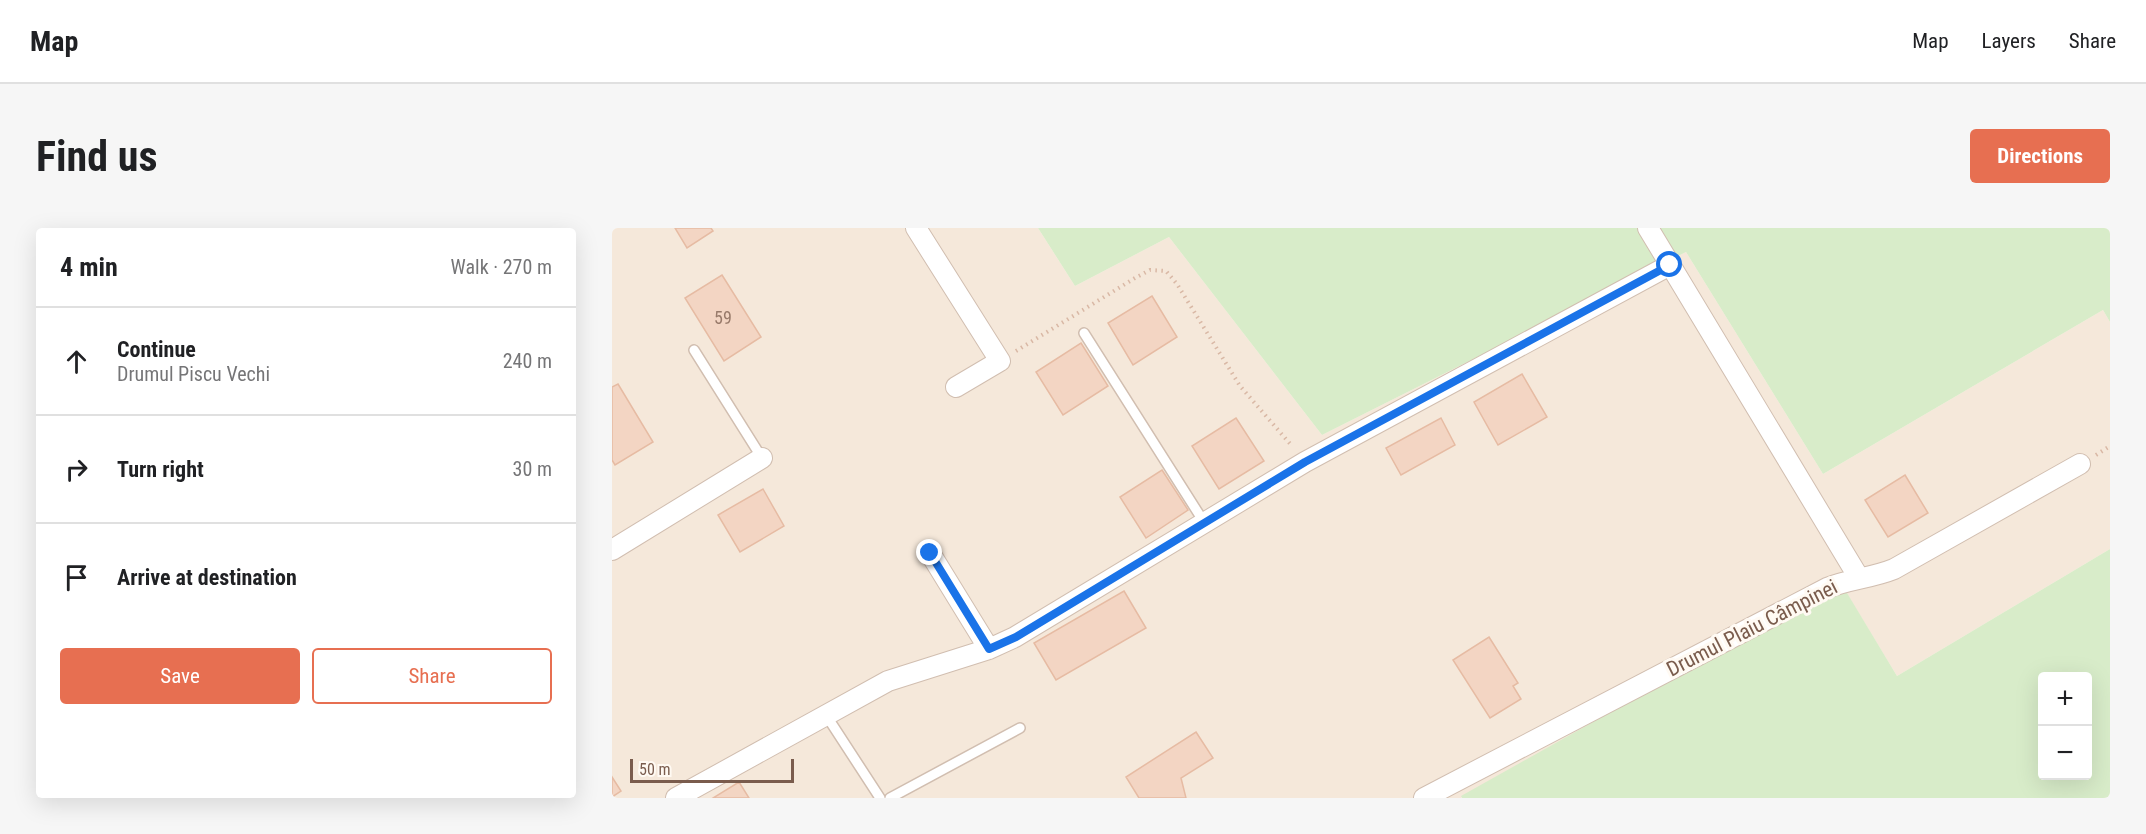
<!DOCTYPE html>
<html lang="en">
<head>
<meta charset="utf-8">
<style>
  :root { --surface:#fff; --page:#f6f6f6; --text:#202124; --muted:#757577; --line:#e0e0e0; --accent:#e76f51 }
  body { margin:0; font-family:"Roboto Condensed",sans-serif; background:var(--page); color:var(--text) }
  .controls { position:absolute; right:18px; bottom:18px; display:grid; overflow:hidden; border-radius:6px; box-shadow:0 6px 24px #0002 }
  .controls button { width:54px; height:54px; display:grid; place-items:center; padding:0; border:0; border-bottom:2px solid var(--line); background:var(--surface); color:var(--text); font:30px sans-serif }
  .scale { position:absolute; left:18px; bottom:15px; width:164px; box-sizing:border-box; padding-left:6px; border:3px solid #7a5c4d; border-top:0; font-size:16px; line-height:21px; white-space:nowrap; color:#7a5c4d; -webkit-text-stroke:4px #fffaf3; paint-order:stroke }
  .stop { position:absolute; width:18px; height:18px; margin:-14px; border:4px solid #1a73e8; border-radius:50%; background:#fff }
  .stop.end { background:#1a73e8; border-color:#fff; box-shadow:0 2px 6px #0008 }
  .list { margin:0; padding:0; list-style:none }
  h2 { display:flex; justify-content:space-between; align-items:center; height:78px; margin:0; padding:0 24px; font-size:26px }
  h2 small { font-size:20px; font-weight:400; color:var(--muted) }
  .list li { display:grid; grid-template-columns:39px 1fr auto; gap:18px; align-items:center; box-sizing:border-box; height:108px; padding:0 24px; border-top:2px solid var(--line) }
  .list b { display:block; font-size:22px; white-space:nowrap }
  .list p { margin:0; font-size:20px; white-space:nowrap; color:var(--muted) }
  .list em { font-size:20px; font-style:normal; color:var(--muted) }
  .actions { display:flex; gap:12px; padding:18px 24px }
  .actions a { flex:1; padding:14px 0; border:2px solid var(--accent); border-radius:6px; text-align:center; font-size:21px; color:var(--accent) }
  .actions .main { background:var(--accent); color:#fff }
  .icon { flex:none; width:33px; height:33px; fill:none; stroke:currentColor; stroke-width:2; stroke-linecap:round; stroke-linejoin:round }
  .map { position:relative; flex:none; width:1498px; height:570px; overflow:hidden; border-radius:6px }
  header { display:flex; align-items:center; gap:36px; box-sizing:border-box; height:84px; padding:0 30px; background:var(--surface); border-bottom:2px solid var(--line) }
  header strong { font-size:28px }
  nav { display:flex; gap:33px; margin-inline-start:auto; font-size:21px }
  .intro { display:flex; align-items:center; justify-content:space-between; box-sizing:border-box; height:144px; padding:0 36px }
  h1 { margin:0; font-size:42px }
  .button { padding:15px 27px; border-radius:6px; background:var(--accent); color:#fff; font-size:21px; font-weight:700 }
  main { display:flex; gap:36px; padding:0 36px }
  aside { flex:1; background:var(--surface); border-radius:6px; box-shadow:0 6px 24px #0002 }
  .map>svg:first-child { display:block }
</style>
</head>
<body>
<header>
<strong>Map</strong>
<nav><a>Map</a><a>Layers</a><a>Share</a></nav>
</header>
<div class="intro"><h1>Find us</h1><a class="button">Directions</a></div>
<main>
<aside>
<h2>4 min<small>Walk · 270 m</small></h2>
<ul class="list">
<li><svg class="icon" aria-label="ahead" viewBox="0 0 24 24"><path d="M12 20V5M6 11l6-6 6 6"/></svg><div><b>Continue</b><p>Drumul Piscu Vechi</p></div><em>240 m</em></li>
<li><svg class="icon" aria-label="right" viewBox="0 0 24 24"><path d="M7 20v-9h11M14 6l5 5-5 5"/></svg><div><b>Turn right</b></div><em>30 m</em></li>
<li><svg class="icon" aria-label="arrive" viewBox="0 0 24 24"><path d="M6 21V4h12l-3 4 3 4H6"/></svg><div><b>Arrive at destination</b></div></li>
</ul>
<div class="actions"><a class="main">Save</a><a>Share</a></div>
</aside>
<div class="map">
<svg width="1498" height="570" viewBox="0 0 1498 570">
  <rect width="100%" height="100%" fill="#fdf6ec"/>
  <path fill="#f5e8da" d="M0,0H426L463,58L557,9L710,207L1074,24L1211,246L1491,82L1498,94V321L1285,448L1229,356L849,569L850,570H0Z"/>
  <path fill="#d8ecc9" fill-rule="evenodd" d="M426,0H1498V94L1491,82L1211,246L1074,24L710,207L557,9L463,58Z
    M1498,321V570H850L849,568L1229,355L1285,448ZM1430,448H1476V548H1430Z"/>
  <path fill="#f3d5c3" stroke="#e6bba3" stroke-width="1.5" d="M63,0H99L101,3L75,20Z
    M110,47L149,109L112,133L73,70Z
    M540,68L565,109L521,137L496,95Z
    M469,115L496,158L451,187L424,144Z
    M910,146L935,189L886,217L862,174Z
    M6,156L41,214L3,237L0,232V159Z
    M624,190L652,233L607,261L580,218Z
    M829,190L843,217L789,247L774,220Z
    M550,242L576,282L534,310L508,269Z
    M1293,247L1316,285L1276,309L1253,272Z
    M151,261L172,298L128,324L106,287Z
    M512,363L534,400L444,452L422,415Z
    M877,409L906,455L901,458L909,471L878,490L841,432Z
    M584,504L601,530L569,550L574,570H527L514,549Z
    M0,549L9,563L0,569Z
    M127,554L137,570H101Z"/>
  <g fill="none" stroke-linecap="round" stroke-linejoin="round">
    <defs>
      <path id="lane" d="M472,105L590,291L595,294
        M82,122L150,230
        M214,487L268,570
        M278,570L408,500"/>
      <path id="street" d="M304,0L388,133L344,159
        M1036,0L1247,350
        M0,322L150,230
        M318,325L377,421
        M64,570L276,453L377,421L403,409L693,234L1058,37
        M812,570L1215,360C1237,351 1260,350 1282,341L1468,236"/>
    </defs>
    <use href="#lane" stroke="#d1beb0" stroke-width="12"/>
    <use href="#street" stroke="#d1beb0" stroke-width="22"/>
    <path stroke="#d9b8a5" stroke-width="4" stroke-dasharray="1.5 4.5" stroke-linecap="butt" d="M404,123L523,50L538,42L554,43L565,56L628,158L680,218
      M1484,227L1498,218"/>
    <use href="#lane" stroke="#fff" stroke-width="9"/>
    <use href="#street" stroke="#fff" stroke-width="20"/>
  </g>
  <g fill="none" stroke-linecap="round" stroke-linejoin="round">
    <path stroke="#1a73e8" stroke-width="8" d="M318,325L377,421L404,409L693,234L1058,37"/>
  </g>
  <g text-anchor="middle" stroke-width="6" stroke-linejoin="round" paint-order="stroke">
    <g font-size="18" fill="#987a6a">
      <text x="111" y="96">59</text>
    </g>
    <g font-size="21" fill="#7a5c4d" stroke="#fffaf3">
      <text transform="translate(1140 400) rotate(-27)" y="7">Drumul Plaiu Câmpinei</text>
    </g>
  </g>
</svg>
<div class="controls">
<button>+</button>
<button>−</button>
</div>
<div class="scale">50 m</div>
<div class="stop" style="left:1058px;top:37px"></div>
<div class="stop end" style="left:318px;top:325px"></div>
</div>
</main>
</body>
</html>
